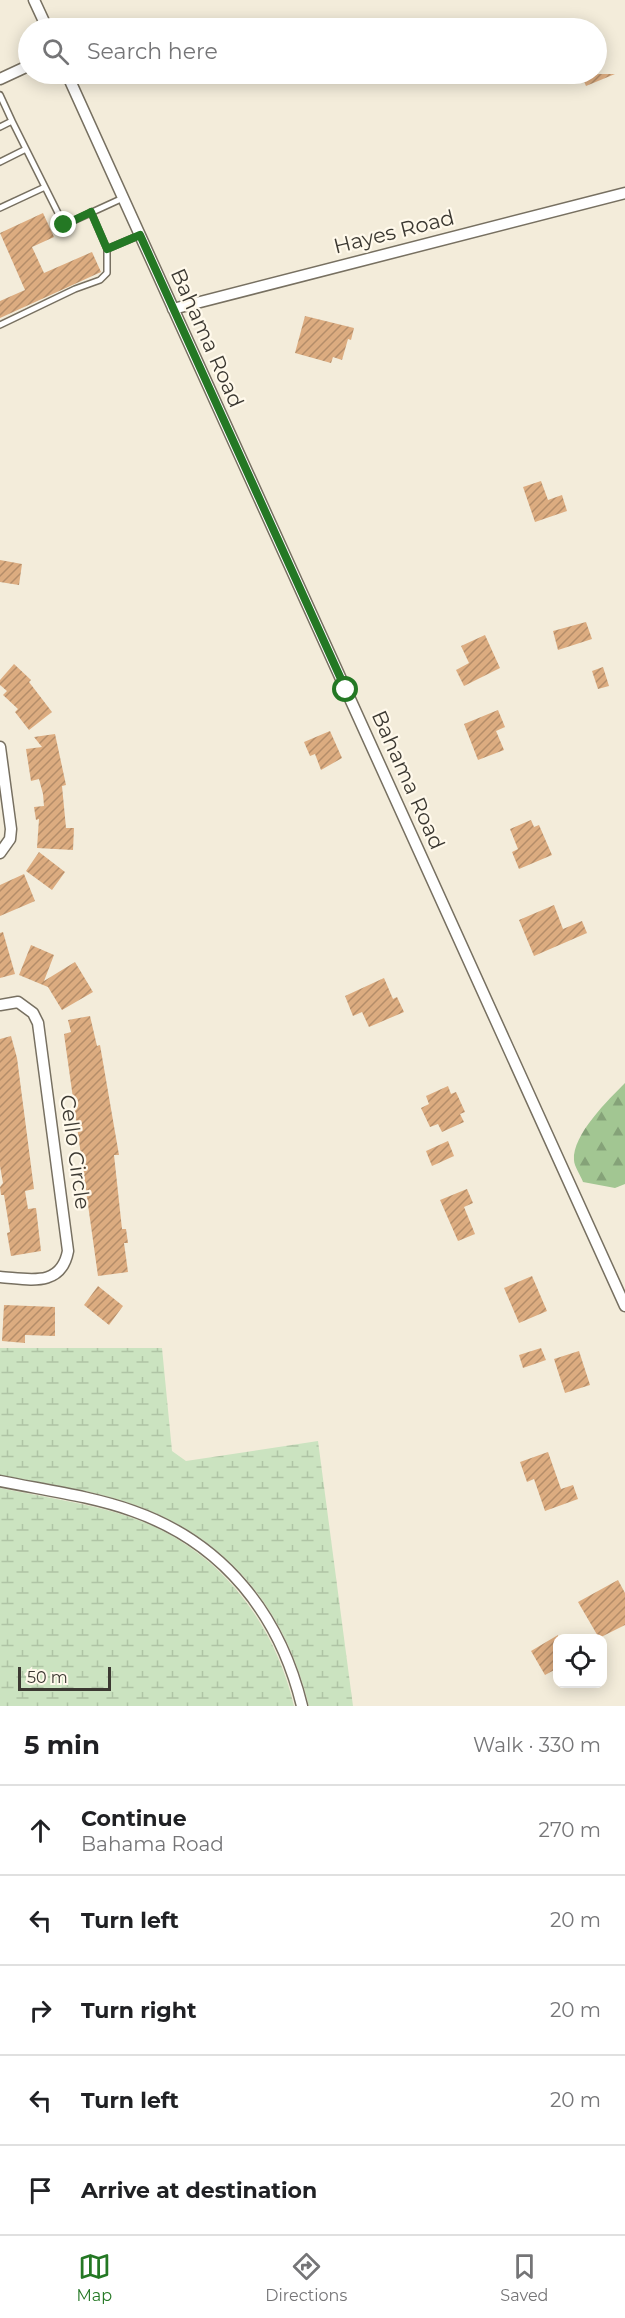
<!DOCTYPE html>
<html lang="en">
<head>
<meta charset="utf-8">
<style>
  :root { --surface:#fff; --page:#f6f6f6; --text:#202124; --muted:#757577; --line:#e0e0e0; --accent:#247824 }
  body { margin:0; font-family:Montserrat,sans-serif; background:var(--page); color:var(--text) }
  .controls { position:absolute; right:18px; bottom:18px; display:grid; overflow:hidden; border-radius:12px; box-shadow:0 3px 15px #0003 }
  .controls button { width:54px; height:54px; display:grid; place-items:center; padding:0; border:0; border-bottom:2px solid var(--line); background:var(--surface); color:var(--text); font:30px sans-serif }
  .scale { position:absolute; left:18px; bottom:15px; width:93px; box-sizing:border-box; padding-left:6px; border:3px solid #3c3932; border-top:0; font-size:16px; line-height:21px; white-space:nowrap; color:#3c3932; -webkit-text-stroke:4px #fff9eb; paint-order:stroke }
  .stop { position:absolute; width:18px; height:18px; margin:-14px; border:4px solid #247824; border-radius:50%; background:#fff }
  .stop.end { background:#247824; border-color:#fff; box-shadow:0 2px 6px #0008 }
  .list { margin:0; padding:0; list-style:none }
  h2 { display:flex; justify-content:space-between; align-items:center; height:78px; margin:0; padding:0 24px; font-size:26px }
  h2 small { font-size:20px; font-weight:400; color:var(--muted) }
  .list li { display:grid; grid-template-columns:39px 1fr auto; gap:18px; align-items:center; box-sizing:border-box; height:90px; padding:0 24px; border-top:2px solid var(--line) }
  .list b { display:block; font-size:22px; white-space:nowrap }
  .list p { margin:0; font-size:20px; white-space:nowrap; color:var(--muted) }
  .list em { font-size:20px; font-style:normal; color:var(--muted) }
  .icon { flex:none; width:33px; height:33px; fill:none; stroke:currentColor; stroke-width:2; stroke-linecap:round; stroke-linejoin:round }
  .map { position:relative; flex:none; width:625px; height:1706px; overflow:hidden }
  .search { position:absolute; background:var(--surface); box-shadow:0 3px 15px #0003; left:18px; right:18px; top:18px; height:66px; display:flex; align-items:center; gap:15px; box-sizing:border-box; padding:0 21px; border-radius:33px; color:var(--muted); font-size:22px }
  .sheet { height:528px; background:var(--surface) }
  nav { display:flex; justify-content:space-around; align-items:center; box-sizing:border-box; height:84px; border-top:2px solid var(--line); background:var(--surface); font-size:16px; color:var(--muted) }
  nav a { display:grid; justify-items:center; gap:3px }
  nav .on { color:var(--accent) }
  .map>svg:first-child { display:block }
</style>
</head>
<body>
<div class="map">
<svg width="625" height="1706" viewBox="0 0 625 1706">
  <defs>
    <pattern id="forest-firs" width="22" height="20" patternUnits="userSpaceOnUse" patternTransform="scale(1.5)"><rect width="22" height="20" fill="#a2c692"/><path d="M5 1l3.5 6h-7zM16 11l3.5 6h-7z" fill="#85a278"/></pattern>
    <pattern id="wetland-marsh" width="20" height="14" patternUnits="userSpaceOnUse" patternTransform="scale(1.5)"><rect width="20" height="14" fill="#cbe3c0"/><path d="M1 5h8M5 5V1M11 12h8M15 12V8" fill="none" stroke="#afc4a5"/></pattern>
    <pattern id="building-hatch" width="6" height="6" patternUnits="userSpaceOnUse" patternTransform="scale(1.5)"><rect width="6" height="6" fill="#dcac80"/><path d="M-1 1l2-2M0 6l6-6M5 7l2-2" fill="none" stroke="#b48d69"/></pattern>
  </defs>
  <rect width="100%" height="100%" fill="#f3ecda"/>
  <path fill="url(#forest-firs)" d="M625,1083V1184L615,1188L583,1182C581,1176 574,1166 574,1160C572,1135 609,1099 625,1083Z"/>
  <path fill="url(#wetland-marsh)" d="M0,1348H162L172,1451L186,1461L318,1441L353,1706H309C286,1612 231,1540 138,1506C95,1490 46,1484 0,1475Z
    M0,1488C43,1497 88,1503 130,1517C216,1546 274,1620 294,1706H0Z"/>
  <path fill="url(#building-hatch)" d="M581,74H615L586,86Z
    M43,213L54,237L32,247L44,273L92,252L101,272L0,318V301L25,290L0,233Z
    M305,316L354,328L351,340L348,339L342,360L333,357L331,363L295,353Z
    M541,481L548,500L562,495L567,511L535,522L523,487Z
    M0,560L22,564L19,585L0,582Z
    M586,622L592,639L558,650L553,631Z
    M485,635L500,668L464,686L456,670L469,663L461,646Z
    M14,664L31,680L29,682L52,712L29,730L15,712L18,709L3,695L7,691L0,685V680Z
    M603,667L609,686L598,689L592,671Z
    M498,710L505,727L496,731L504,750L478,760L464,724Z
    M330,731L342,758L321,770L315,754L310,756L304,742Z
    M55,734L66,785L62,786L66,828H74L73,850L37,848L39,819L36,820L34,807L44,806L43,794L39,779L31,781L26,749L42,747L34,737Z
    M531,820L534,827L539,825L552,855L519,869L512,852L518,849L510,829Z
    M39,852L65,872L52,890L26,871Z
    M24,874L35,901L0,916V885Z
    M554,905L563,929L582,921L587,933L534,956L519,920Z
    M3,932L15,974L0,978V933Z
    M31,945L54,955L44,981L75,962L93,992L62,1010L48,987L19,975Z
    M384,978L393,999L397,997L404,1012L369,1027L362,1012L353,1016L345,996Z
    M90,1016L97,1046L100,1045L115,1132L119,1155H114L122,1229H126L128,1243H124L128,1272L98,1276L64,1034L71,1032L68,1020Z
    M11,1036L17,1058L34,1189L25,1191L28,1209L36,1208L41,1251L11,1256L7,1233L10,1232L4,1195H1L0,1187L3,1183L0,1166V1039Z
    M448,1086L451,1094L456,1092L465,1112L460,1114L464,1122L442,1132L438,1124L430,1127L421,1108L429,1104L426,1096Z
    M448,1141L454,1156L432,1166L426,1151Z
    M467,1189L473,1203L464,1207L475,1234L458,1241L440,1200Z
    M532,1276L547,1311L519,1323L504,1288Z
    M98,1286L123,1306L109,1325L84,1305Z
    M4,1305L55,1307V1336L25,1335V1343L2,1341Z
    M541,1348L546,1360L523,1368L519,1355Z
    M579,1351L590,1385L565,1393L554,1359Z
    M548,1452L561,1489L573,1485L578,1499L545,1511L534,1479L527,1482L520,1462Z
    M618,1580L625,1593V1625L599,1638L578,1602Z
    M558,1635V1668L545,1675L531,1651Z"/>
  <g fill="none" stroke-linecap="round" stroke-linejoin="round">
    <defs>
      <path id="service" d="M0,95L12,121
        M0,127L12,121L64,225L123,198
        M0,162L26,149
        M0,208L45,187
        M91,212L107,249L140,235
        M0,325L75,289L100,280L107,273V249"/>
      <path id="minor" d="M34,0L47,28
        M67,74L625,1306
        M0,79L28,66
        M173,309L625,193
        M0,747L11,829L10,839L0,853
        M0,1005L18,1002L33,1013L38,1023L68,1251C61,1288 29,1279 0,1277
        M0,1481C44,1490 91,1496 133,1511C224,1543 280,1615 302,1706"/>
    </defs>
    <use href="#service" stroke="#777061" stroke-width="8"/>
    <use href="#minor" stroke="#777061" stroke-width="13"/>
    <use href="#service" stroke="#fff" stroke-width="5"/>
    <use href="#minor" stroke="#fff" stroke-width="10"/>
  </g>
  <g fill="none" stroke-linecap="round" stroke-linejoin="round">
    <path stroke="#247824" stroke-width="8" d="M64,225L91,212L107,249L140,235L346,690"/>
  </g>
  <g text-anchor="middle" stroke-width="4.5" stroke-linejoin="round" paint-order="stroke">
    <g font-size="21" fill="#3c3932" stroke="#fff9eb">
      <text transform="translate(394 232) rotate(-14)" y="7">Hayes Road</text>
      <text transform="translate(207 338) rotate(66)" y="7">Bahama Road</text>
      <text transform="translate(408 780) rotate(66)" y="7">Bahama Road</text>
      <text transform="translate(75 1152) rotate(82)" y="7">Cello Circle</text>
    </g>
  </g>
</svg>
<div class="controls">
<button><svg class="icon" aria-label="locate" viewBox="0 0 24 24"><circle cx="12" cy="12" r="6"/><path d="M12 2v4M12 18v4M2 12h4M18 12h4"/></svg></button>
</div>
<div class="scale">50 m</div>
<div class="stop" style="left:346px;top:690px"></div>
<div class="stop end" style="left:64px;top:225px"></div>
<div class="search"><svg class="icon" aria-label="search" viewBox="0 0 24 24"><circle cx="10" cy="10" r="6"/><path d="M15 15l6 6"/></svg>Search here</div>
</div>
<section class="sheet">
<h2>5 min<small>Walk · 330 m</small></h2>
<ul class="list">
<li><svg class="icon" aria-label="ahead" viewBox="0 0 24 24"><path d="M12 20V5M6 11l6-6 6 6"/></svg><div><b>Continue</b><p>Bahama Road</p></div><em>270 m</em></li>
<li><svg class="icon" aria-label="left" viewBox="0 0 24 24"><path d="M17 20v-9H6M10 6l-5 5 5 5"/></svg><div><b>Turn left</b></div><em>20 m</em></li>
<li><svg class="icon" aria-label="right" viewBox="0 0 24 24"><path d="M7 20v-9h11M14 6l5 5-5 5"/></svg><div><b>Turn right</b></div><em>20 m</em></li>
<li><svg class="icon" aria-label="left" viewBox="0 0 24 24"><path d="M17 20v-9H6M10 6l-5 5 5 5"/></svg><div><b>Turn left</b></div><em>20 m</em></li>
<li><svg class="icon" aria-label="arrive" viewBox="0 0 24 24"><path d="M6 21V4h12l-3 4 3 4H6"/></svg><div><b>Arrive at destination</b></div></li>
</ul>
</section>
<nav>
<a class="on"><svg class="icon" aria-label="map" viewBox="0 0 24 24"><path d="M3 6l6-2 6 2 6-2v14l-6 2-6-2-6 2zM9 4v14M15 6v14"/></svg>Map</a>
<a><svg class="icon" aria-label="directions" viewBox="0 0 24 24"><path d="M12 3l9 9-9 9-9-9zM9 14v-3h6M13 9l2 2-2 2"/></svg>Directions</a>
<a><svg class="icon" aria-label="saved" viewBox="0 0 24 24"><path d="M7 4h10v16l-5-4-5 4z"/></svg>Saved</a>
</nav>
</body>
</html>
